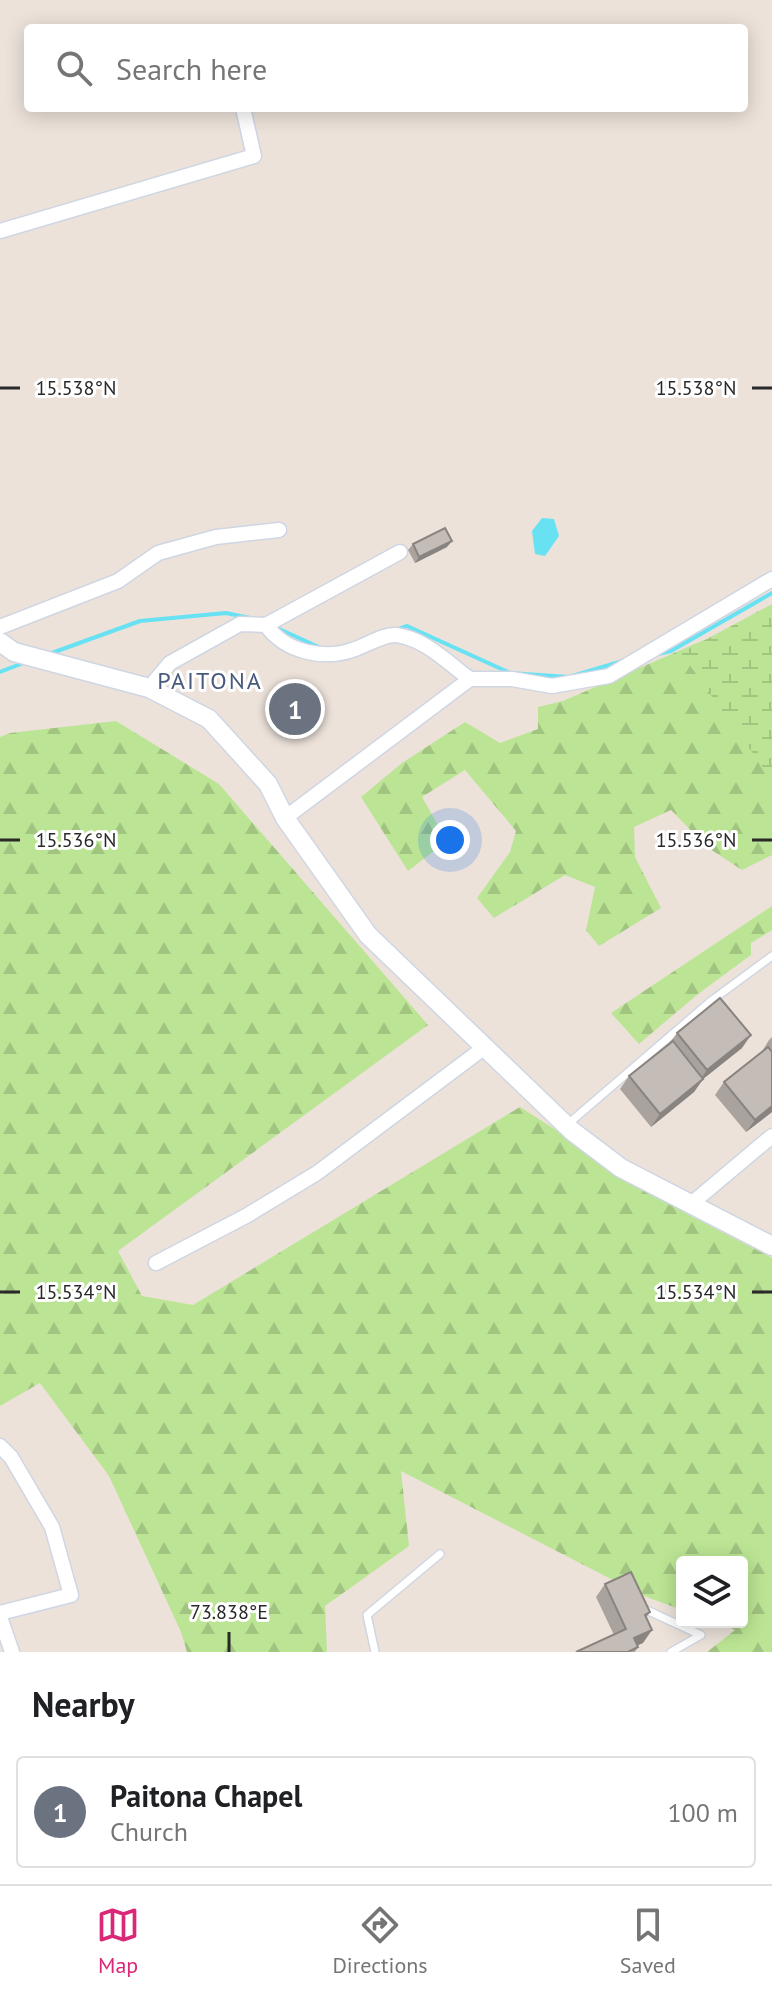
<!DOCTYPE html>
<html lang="en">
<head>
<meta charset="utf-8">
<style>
  :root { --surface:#fff; --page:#f2f2f2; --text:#202124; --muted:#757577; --line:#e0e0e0; --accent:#db2777 }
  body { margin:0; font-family:"PT Sans",sans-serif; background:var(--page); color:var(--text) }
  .controls { position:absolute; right:24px; bottom:24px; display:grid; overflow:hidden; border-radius:8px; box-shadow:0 4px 20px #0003 }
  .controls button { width:72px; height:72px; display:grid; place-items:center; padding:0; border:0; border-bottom:2px solid var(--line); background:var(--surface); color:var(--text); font:40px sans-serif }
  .you { position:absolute; left:450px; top:840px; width:28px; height:28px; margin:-20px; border:6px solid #fff; border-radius:50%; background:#1a73e8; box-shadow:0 0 0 12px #1a73e833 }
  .badge { display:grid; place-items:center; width:52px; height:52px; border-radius:50%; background:var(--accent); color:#fff; font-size:26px; font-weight:700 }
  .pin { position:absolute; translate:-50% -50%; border:4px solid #fff; box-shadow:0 2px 8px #0006 }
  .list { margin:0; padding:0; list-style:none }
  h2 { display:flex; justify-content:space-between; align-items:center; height:104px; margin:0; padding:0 32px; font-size:34px }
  h2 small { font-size:26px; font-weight:400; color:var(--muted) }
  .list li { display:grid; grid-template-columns:52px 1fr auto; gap:24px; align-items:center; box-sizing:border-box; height:112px; margin:0 16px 16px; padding:0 16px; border:2px solid var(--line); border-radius:8px }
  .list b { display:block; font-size:30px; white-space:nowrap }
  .list p { margin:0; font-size:26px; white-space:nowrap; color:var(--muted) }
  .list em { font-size:26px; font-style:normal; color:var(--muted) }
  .icon { flex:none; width:44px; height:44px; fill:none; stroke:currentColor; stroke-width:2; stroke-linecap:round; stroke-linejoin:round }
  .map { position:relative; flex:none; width:772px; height:1652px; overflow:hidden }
  .search { position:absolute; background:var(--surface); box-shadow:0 4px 20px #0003; left:24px; right:24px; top:24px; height:88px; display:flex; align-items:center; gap:20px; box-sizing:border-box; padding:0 28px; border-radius:8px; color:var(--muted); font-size:30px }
  .sheet { height:232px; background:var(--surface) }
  nav { display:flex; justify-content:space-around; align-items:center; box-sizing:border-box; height:112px; border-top:2px solid var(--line); background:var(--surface); font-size:22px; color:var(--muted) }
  nav a { display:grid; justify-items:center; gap:4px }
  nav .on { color:var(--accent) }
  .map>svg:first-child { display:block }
</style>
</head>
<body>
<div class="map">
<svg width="772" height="1652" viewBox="0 0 772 1652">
  <defs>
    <pattern id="forest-firs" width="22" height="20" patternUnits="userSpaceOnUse" patternTransform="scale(2)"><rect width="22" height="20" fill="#bbe594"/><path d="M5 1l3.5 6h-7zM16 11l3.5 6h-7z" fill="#a1c480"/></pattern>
    <pattern id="wetland-marsh" width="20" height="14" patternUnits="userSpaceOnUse" patternTransform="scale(2)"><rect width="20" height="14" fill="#bbe594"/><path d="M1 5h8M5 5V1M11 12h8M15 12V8" fill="none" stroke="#a1c480"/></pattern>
  </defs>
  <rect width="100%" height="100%" fill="#ece2da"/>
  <path fill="url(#forest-firs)" d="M718,634L772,751V855L742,870L707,847L671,810L634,827L635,857L661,908L599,946L586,930L595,887L565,875L494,918L477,898L510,852L516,831L465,770L422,797L447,841L408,871L361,797L402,763L465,722L500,743L538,729V707L563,701Z
    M116,721L219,784L428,1025L118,1251L142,1296L193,1305L520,1107L689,1215L772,1258V1652H707L735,1630L715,1622H742V1562H682V1610L644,1596L401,1471L409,1546L325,1606L327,1652H187L181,1632L109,1476L40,1383L0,1406V737L10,733Z
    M772,906V930L751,943V955L698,994L639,1044L611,1013Z"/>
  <path fill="url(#wetland-marsh)" d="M772,604V780L681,653Z"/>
  <path fill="#68e2f3" d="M542,518L554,519L559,536L545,556L535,554L532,531Z"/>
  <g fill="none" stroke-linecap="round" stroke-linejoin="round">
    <path stroke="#68e2f3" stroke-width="4" d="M277,628L323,649
      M396,630L407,626L510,673L569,677L626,660
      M49,654L140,621L226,613L250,618
      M658,654L671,651L772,593
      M0,672L26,662"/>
    <defs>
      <path id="lane" d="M568,1124L711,1001L772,956
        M640,1607L701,1635L671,1652
        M375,1652L367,1615L440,1554"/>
      <path id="street" d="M0,231L254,156L243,108
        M266,625L400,552
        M0,627L118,581L158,553L216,537L279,530
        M149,688L170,663L240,624L266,625C285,652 324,661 355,649C367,645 384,634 396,635C424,638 448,663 470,679
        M285,818L470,679H512L552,686L609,676L772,579
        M691,1204L772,1136
        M156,1263L246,1216L317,1173L485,1047
        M0,1446L11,1457L52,1527L71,1595L0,1613
        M0,1617L12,1652"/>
      <path id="secondary" d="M0,642L14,652L149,688L209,719L268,784L285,818L368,935L572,1131L621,1168L772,1246"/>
    </defs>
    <use href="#lane" stroke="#cfd6e3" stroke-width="10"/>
    <use href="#street" stroke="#cfd6e3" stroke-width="17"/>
    <use href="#secondary" stroke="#cfd6e3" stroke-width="21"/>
    <use href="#lane" stroke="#fff" stroke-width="7"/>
    <use href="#street" stroke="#fff" stroke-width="14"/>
    <use href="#secondary" stroke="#fff" stroke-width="18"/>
  </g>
  <path fill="#a9a29d" d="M413,544L447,547L415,563L408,550Z
    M280,696L319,710L314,716L293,729L275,703Z
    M677,1033L742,1048L703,1079L694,1092L651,1127L620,1089L629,1076L668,1045Z
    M772,1037V1112L746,1132L715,1095L724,1082L761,1053L769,1040Z
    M605,1584L650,1612L646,1618L643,1643L637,1645L638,1647L635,1652H576L614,1635L596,1597Z"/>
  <path fill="#898480" d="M452,541L447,547L415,563L419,557Z
    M319,710L314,716L293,729L297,723Z
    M751,1035L742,1048L698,1083L707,1070Z
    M703,1079L694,1092L651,1127L660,1114Z
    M772,1106V1112L746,1132L755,1120Z
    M652,1630L643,1643L625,1651L634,1638Z"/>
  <path fill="#c4bcb7" stroke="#898480" stroke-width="2" d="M445,528L452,541L419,557L413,544Z
    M301,683L319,710L297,723L280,696Z
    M720,998L751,1035L707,1070L677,1033Z
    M673,1041L703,1079L660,1114L629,1076Z
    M768,1047L772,1052V1106L755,1120L724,1082Z
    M631,1572L650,1612L645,1615L652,1630L634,1638L638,1647L628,1652H576L626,1629L605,1584Z"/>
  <path fill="none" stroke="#292929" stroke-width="3" d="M0,388H20M752,388H772M0,840H20M752,840H772M0,1292H20M752,1292H772M229,1632V1652"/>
  <g text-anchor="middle" stroke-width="6" stroke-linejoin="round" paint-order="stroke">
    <g font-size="24" letter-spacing="2" fill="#48597b" stroke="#fff">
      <text x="210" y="689">PAITONA</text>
    </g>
  </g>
  <g font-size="20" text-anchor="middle" fill="#292929" stroke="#fff" stroke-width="6" stroke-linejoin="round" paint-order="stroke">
    <text x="76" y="395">15.538°N</text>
    <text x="696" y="395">15.538°N</text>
    <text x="76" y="847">15.536°N</text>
    <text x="696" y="847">15.536°N</text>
    <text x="76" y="1299">15.534°N</text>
    <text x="696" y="1299">15.534°N</text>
    <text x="229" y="1619">73.838°E</text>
  </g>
</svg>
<div class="controls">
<button><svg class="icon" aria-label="layers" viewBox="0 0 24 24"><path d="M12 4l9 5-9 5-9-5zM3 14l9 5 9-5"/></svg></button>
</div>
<div class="you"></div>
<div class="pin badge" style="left:295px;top:709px;background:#6b7280">1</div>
<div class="search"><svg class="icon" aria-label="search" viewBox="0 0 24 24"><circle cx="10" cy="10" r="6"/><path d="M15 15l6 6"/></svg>Search here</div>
</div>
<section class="sheet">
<h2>Nearby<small></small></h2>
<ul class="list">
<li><span class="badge" style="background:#6b7280">1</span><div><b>Paitona Chapel</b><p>Church</p></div><em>100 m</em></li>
</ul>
</section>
<nav>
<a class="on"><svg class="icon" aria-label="map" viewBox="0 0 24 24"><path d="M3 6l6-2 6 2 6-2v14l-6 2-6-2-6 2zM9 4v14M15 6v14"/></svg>Map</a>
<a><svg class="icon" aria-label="directions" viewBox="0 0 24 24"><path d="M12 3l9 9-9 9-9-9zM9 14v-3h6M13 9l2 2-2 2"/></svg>Directions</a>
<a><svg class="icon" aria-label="saved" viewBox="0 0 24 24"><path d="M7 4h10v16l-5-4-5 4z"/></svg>Saved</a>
</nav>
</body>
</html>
